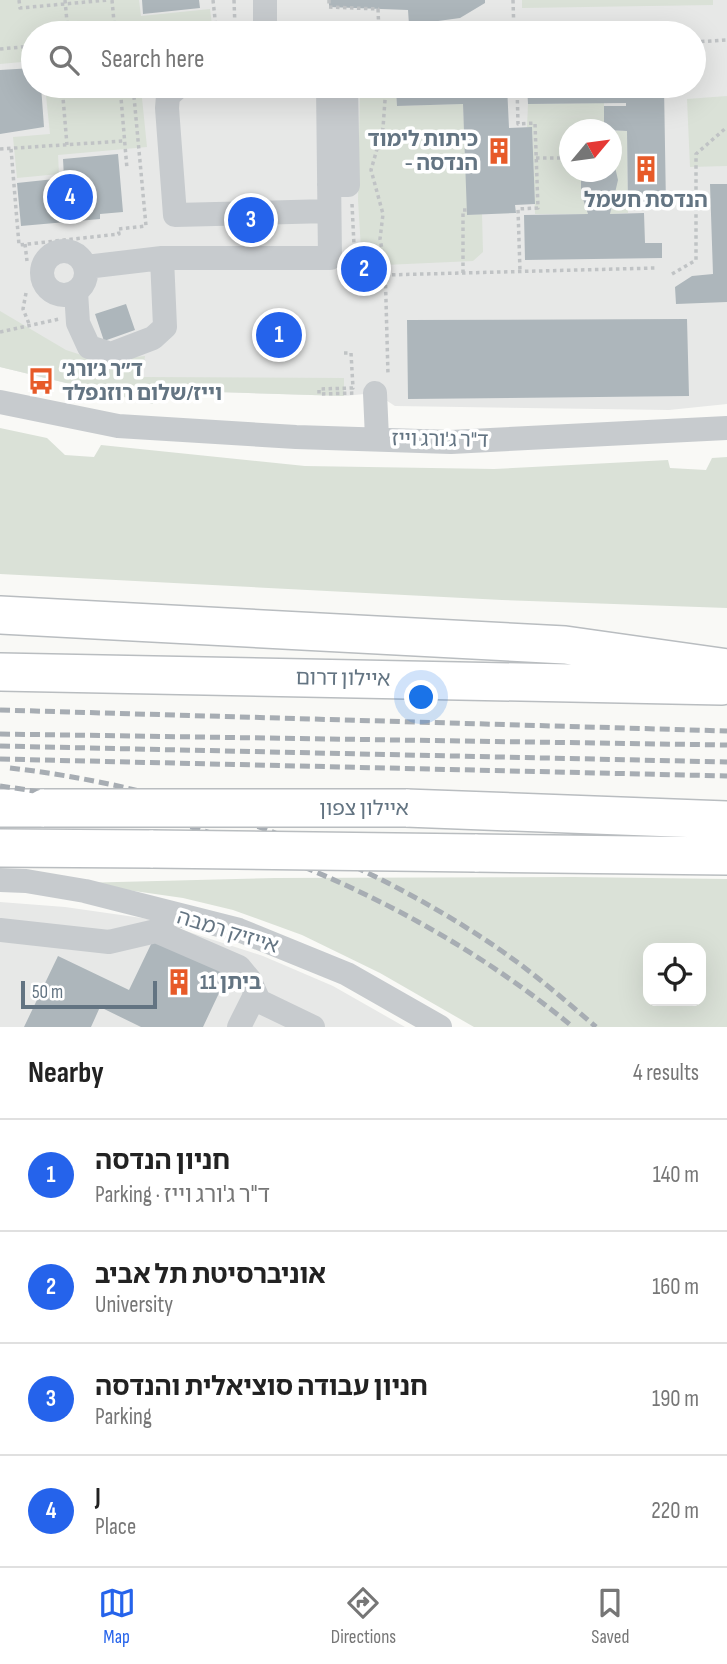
<!DOCTYPE html>
<html lang="en">
<head>
<meta charset="utf-8">
<style>
  :root { --surface:#fff; --page:#f6f6f6; --text:#222; --muted:#767676; --line:#e0e0e0; --accent:#2563eb }
  body { margin:0; font-family:"Sofia Sans Condensed","Noto Sans Hebrew",sans-serif; background:var(--page); color:var(--text) }
  .controls { position:absolute; right:21px; bottom:21px; display:grid; overflow:hidden; border-radius:14px; box-shadow:0 7px 28px #0002 }
  .controls button { width:63px; height:63px; display:grid; place-items:center; padding:0; border:0; border-bottom:2px solid var(--line); background:var(--surface); color:var(--text); font:35px sans-serif }
  .compass { position:absolute; left:559px; top:119px; width:63px; height:63px; border-radius:50%; background:var(--surface); box-shadow:0 7px 28px #0002; rotate:61deg }
  .scale { position:absolute; left:21px; bottom:18px; width:136px; box-sizing:border-box; padding-left:7px; border:4px solid #637482; border-top:0; font-size:19px; line-height:24px; white-space:nowrap; color:#637482; -webkit-text-stroke:5px #fff; paint-order:stroke }
  .you { position:absolute; left:422px; top:698px; width:24px; height:24px; margin:-18px; border:5px solid #fff; border-radius:50%; background:#1a73e8; box-shadow:0 0 0 10px #1a73e833 }
  .badge { display:grid; place-items:center; width:46px; height:46px; border-radius:50%; background:var(--accent); color:#fff; font-size:23px; font-weight:700 }
  .pin { position:absolute; translate:-50% -50%; border:4px solid #fff; box-shadow:0 2px 7px #0006 }
  .list { margin:0; padding:0; list-style:none }
  h2 { display:flex; justify-content:space-between; align-items:center; height:91px; margin:0; padding:0 28px; font-size:30px }
  h2 small { font-size:23px; font-weight:400; color:var(--muted) }
  .list li { display:grid; grid-template-columns:46px 1fr auto; gap:21px; align-items:center; box-sizing:border-box; height:112px; padding:0 28px; border-top:2px solid var(--line) }
  .list b { display:block; font-size:26px; white-space:nowrap }
  .list p { margin:0; font-size:23px; white-space:nowrap; color:var(--muted) }
  .list em { font-size:23px; font-style:normal; color:var(--muted) }
  .icon { flex:none; width:38px; height:38px; fill:none; stroke:currentColor; stroke-width:2; stroke-linecap:round; stroke-linejoin:round }
  .map { position:relative; flex:none; width:727px; height:1027px; overflow:hidden }
  .search { position:absolute; background:var(--surface); box-shadow:0 7px 28px #0002; left:21px; right:21px; top:21px; height:77px; display:flex; align-items:center; gap:18px; box-sizing:border-box; padding:0 24px; border-radius:38px; color:var(--muted); font-size:26px }
  .sheet { height:539px; background:var(--surface) }
  nav { display:flex; justify-content:space-around; align-items:center; box-sizing:border-box; height:98px; border-top:2px solid var(--line); background:var(--surface); font-size:19px; color:var(--muted) }
  nav a { display:grid; justify-items:center; gap:4px }
  nav .on { color:var(--accent) }
  .map>svg:first-child { display:block }
</style>
</head>
<body>
<div class="map">
<svg width="727" height="1027" viewBox="0 0 727 1027">
  <rect width="100%" height="100%" fill="#f9f9f6"/>
  <path fill="#e7e8e7" fill-rule="evenodd" d="M0,0H727V404L669,410L395,406L375,393L344,396L155,390L153,404L0,367ZM33,33H694V86H33ZM570,130H612V172H570Z
    M0,902L65,907L149,919L263,956L333,986L405,1027H0Z"/>
  <path fill="#dae1d7" fill-rule="evenodd" d="M0,0H139L141,16L210,9L213,33H33V61L0,64Z
    M522,0H713V5L522,8Z
    M45,86H147L142,98L147,147L58,155L59,174L17,178L13,137L50,134Z
    M360,86H401L402,90L396,91L397,106L463,104L468,215L482,214L483,252L473,261L362,266L358,200Z
    M727,96V166L690,167L687,99Z
    M604,103V129L570,130V172H581V193L588,214H535L532,128L527,127L528,104Z
    M612,131H627L628,213L610,214C621,175 612,167 612,131Z
    M0,311L66,350L100,361L145,356L142,377L344,378V396L155,390L153,404L0,367Z
    M0,428L47,438L65,455L94,457L101,445L305,466L494,469L668,460L670,468L706,470L712,458L727,457V608L502,600L0,574Z
    M573,877L727,879V1027H474L380,973L302,935L233,910L183,898L78,883L275,878ZM648,948H701V1001H648Z"/>
  <path fill="#adb6bb" d="M142,0H199L200,8L143,14Z
    M329,0H485V3L460,18L409,25L408,10L329,7Z
    M33,68V86H41L44,127L0,134V70Z
    M401,86H507L509,128L532,127L535,204L515,205L516,213L467,215L463,104L397,106L396,91L402,90Z
    M527,86H664L666,207L628,208L627,131L604,130V106H626V103L528,104Z
    M118,154L123,212L100,214V219L21,226L17,183L64,178L63,159Z
    M612,154L618,180L610,214L644,213L645,243H662V258L525,260L524,215L588,214L581,193V172H612Z
    M710,184H727V302L676,304L675,287L692,276L713,274Z
    M126,304L135,330L104,341L95,314Z
    M687,319L689,396L408,399L407,320Z
    M154,938L228,974L203,1027H141L100,1007L91,1027H24L58,956L129,990Z"/>
  <g fill="none" stroke-linecap="round" stroke-linejoin="round">
    <defs>
      <path id="highway" d="M0,615L565,645L727,668
        M0,672L722,686
        M0,808H44
        M406,808L727,820
        M0,848L153,849
        M475,853L727,856"/>
    </defs>
    <use href="#highway" stroke="#b9bdc0" stroke-width="40"/>
    <path stroke="#c0c3c5" stroke-width="3.5" stroke-dasharray="3.5 3.5" stroke-linecap="butt" d="M19,0L20,8L108,0
      M65,0L68,33
      M112,0L115,33
      M213,0L216,28
      M234,0L235,27
      M329,0V7L378,9L379,33
      M513,0L514,33
      M166,33L246,25
      M694,42L727,40
      M0,49L33,46
      M62,86L67,145
      M120,86L127,169
      M386,86L383,128L371,170L383,214L380,239L385,264L388,375
      M517,86L518,124L535,123L538,208L518,209L520,271
      M49,93L63,92
      M0,149L124,141
      M11,149L19,245L119,234L118,229L146,226L133,86
      M536,158H562
      M352,204L356,286
      M25,244L27,261
      M463,273V210H467
      M672,274L696,260V154L727,127
      M385,275L655,268
      M26,293L23,309L30,326
      M0,332L59,319
      M344,353H351L353,388L319,389V394L355,393"/>
    <path stroke="#c7cbce" stroke-width="24" d="M265,0V33
      M179,86L168,96L167,108L175,215L329,211
      M329,185H348L346,86
      M42 273a22 22 0 1 1 44 0a22 22 0 1 1-44 0Z
      M86,267L162,258
      M76,292L78,323L89,347L111,354L153,338L165,327L162,258H330L328,86
      M375,393L377,438
      M0,402L118,426L296,437L451,442L727,428
      M0,880L26,881L85,891L239,930L347,974L440,1027
      M0,930L109,942L156,931L239,967L249,979L259,1001L313,1027
      M239,1027L255,995"/>
    <use href="#highway" stroke="#fff" stroke-width="37"/>
    <path stroke="#a7adb3" stroke-width="5" stroke-dasharray="10 5" stroke-linecap="butt" d="M0,710L727,731
      M0,734L727,745
      M0,746L727,762
      M0,759L727,776
      M10,768C179,787 355,851 496,947C531,971 564,999 596,1027
      M0,786C207,814 411,893 573,1027"/>
    <defs>
      <path id="highway-bridge" d="M44,808H406
        M153,849L475,853"/>
    </defs>
    <use href="#highway-bridge" stroke="#b9bdc0" stroke-width="40" stroke-linecap="butt"/>
    <use href="#highway-bridge" stroke="#fff" stroke-width="37"/>
  </g>
  <defs>
    <symbol id="building-bare" viewBox="-9 -9 18 18"><path d="M-4-6H4V6H1V3H-1V6H-4ZM-2.5-4.3h1.7v1.8h-1.7ZM.8-4.3h1.7v1.8H.8ZM-2.5-1h1.7V.8h-1.7ZM.8-1h1.7V.8H.8Z" fill="#e75a28" stroke="#fff" stroke-width="2.5" paint-order="stroke"/></symbol>
    <symbol id="bus-bare" viewBox="-9 -9 18 18"><path d="M-5-6H5V4H4V6H2V4H-2V6H-4V4H-5ZM-3.5-4V0h7V-4ZM-3.5 1.2v1.5H-2V1.2ZM2 1.2v1.5H3.5V1.2Z" fill="#e75a28" stroke="#fff" stroke-width="2.5" paint-order="stroke"/></symbol>
  </defs>
  <g fill-rule="evenodd">
    <use href="#building-bare" x="480" y="132" width="38" height="38"/>
    <use href="#building-bare" x="627" y="150" width="38" height="38"/>
    <use href="#bus-bare" x="22" y="362" width="38" height="38"/>
    <use href="#building-bare" x="160" y="963" width="38" height="38"/>
  </g>
  <g text-anchor="middle" stroke-width="7" stroke-linejoin="round" paint-order="stroke">
    <g font-size="21" font-weight="bold" fill="#637482" stroke="#fff" text-anchor="start">
      <text x="478" y="146" text-anchor="end">כיתות לימוד<tspan x="478" dy="24">- הנדסה</tspan></text>
      <text x="646" y="207" text-anchor="middle">הנדסת חשמל</text>
      <text x="62" y="376">ד״ר ג׳ורג׳<tspan x="62" dy="24">וייז/שלום רוזנפלד</tspan></text>
      <text x="200" y="989">ביתן 11</text>
    </g>
    <g font-size="21" fill="#637482" stroke="#fff">
      <text transform="translate(440 439) rotate(1)" y="7">ד"ר ג'ורג וייז</text>
      <text transform="translate(343 678) rotate(1)" y="7">איילון דרום</text>
      <text x="364" y="815">איילון צפון</text>
      <text transform="translate(228 931) rotate(17)" y="7">אייזיק רמבה</text>
    </g>
  </g>
</svg>
<div class="controls">
<button><svg class="icon" aria-label="locate" viewBox="0 0 24 24"><circle cx="12" cy="12" r="6"/><path d="M12 2v4M12 18v4M2 12h4M18 12h4"/></svg></button>
</div>
<svg class="compass" viewBox="-18 -18 36 36"><path d="M0-13l5 13h-10z" fill="#e53935"/><path d="M0 13l5-13h-10z" fill="#767676"/></svg>
<div class="scale">50 m</div>
<div class="you"></div>
<div class="pin badge" style="left:279px;top:335px">1</div>
<div class="pin badge" style="left:364px;top:269px">2</div>
<div class="pin badge" style="left:251px;top:220px">3</div>
<div class="pin badge" style="left:70px;top:197px">4</div>
<div class="search"><svg class="icon" aria-label="search" viewBox="0 0 24 24"><circle cx="10" cy="10" r="6"/><path d="M15 15l6 6"/></svg>Search here</div>
</div>
<section class="sheet">
<h2>Nearby<small>4 results</small></h2>
<ul class="list">
<li><span class="badge">1</span><div><b>חניון הנדסה</b><p>Parking · ד&quot;ר ג'ורג וייז</p></div><em>140 m</em></li>
<li><span class="badge">2</span><div><b>אוניברסיטת תל אביב</b><p>University</p></div><em>160 m</em></li>
<li><span class="badge">3</span><div><b>חניון עבודה סוציאלית והנדסה</b><p>Parking</p></div><em>190 m</em></li>
<li><span class="badge">4</span><div><b>J</b><p>Place</p></div><em>220 m</em></li>
</ul>
</section>
<nav>
<a class="on"><svg class="icon" aria-label="map" viewBox="0 0 24 24"><path d="M3 6l6-2 6 2 6-2v14l-6 2-6-2-6 2zM9 4v14M15 6v14"/></svg>Map</a>
<a><svg class="icon" aria-label="directions" viewBox="0 0 24 24"><path d="M12 3l9 9-9 9-9-9zM9 14v-3h6M13 9l2 2-2 2"/></svg>Directions</a>
<a><svg class="icon" aria-label="saved" viewBox="0 0 24 24"><path d="M7 4h10v16l-5-4-5 4z"/></svg>Saved</a>
</nav>
</body>
</html>
